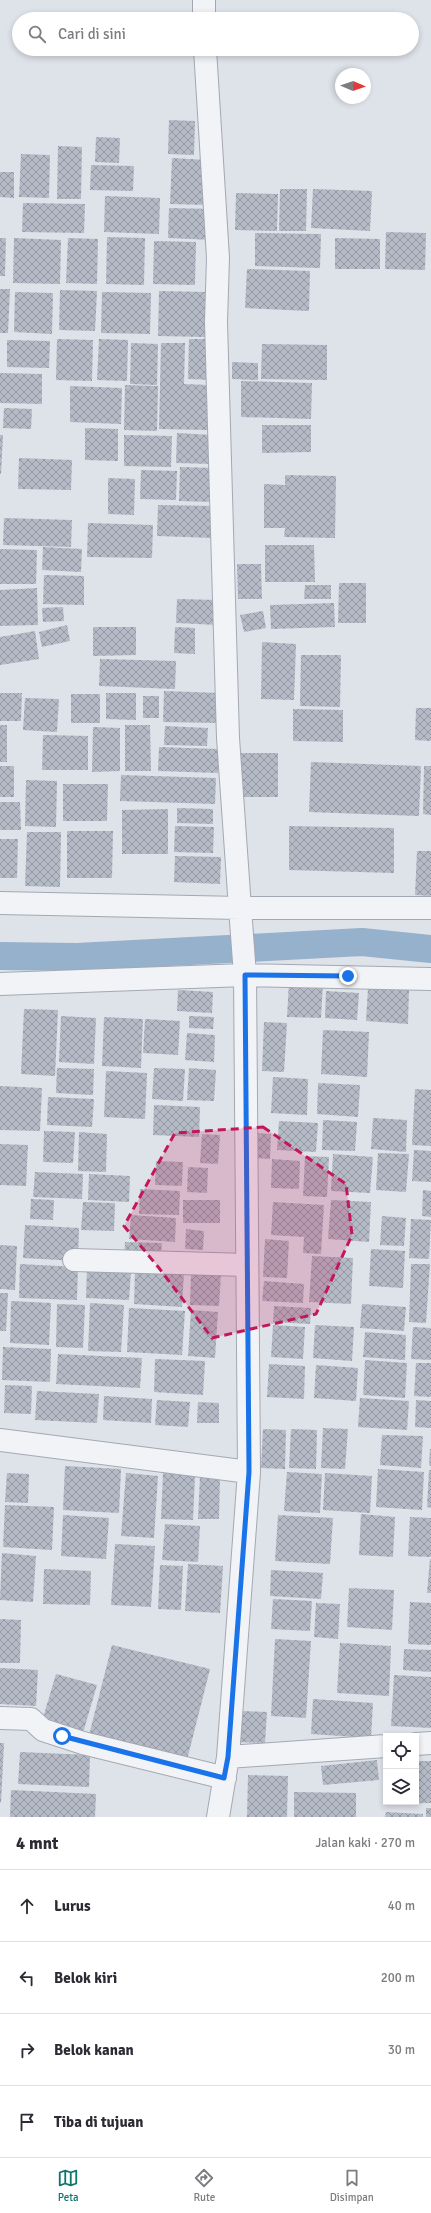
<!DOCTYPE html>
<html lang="id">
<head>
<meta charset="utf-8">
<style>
  :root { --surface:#fff; --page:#f2f2f3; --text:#2b2b33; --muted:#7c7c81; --line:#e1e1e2; --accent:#0f766e }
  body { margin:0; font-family:Signika,sans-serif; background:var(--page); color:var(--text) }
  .controls { position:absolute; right:12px; bottom:12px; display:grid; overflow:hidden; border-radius:0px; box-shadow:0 2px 6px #0003 }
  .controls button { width:36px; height:36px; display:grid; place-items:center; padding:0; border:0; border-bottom:1px solid var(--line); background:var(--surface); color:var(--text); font:20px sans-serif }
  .compass { position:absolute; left:335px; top:68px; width:36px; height:36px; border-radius:50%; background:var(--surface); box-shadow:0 2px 6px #0003; rotate:92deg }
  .stop { position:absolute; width:12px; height:12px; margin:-9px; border:3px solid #1a73e8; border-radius:50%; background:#fff }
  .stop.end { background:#1a73e8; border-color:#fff; box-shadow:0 1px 4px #0008 }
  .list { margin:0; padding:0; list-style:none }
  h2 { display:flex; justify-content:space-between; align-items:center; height:52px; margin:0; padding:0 16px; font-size:17px }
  h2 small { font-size:13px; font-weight:400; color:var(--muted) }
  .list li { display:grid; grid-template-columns:26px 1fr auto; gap:12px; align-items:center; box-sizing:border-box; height:72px; padding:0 16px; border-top:1px solid var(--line) }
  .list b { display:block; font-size:15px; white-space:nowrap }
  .list em { font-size:13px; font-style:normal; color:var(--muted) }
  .icon { flex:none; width:22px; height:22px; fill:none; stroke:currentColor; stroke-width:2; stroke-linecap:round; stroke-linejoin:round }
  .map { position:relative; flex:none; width:431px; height:1817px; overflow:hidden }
  .search { position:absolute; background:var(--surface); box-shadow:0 2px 6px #0003; left:12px; right:12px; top:12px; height:44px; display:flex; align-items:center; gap:10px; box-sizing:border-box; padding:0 14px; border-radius:22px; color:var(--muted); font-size:15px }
  .sheet { height:340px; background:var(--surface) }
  nav { display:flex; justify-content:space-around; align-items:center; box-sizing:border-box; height:56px; border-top:1px solid var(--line); background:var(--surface); font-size:11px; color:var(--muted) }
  nav a { display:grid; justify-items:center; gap:2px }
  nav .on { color:var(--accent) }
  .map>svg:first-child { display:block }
</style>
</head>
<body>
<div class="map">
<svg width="431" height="1817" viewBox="0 0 431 1817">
  <defs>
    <pattern id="building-cross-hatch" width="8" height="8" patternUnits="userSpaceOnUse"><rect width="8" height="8" fill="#b5bbc6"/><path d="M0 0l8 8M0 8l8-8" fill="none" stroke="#9398a2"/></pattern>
  </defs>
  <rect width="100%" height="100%" fill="#dee2e9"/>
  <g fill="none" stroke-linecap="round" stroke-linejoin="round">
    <path stroke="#96b1cc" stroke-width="28" d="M0,956L77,957L362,942L431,949"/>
  </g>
  <path fill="url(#building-cross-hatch)" d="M169,120L195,121L194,155L168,154Z
    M96,137L120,138L119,163L95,162Z
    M58,146L82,147L81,199H57Z
    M21,154L50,155L49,198L19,197Z
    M172,158L207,160L206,205L170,204Z
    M91,165L134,166L133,191L90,190Z
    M0,172H14V198L0,197Z
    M280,189H307L306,231H279Z
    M313,189L372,191L370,231L311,228Z
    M236,193L278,194L277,231L235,230Z
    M105,196L160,198L159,234L104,232Z
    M23,203L85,204L84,233L22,232Z
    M169,208L214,209L213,240L168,238Z
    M386,232L426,233L425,270L385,269Z
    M255,233L321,234L320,268L255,266Z
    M107,237L145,238L144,285L106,284Z
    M0,238H6L5,276H0Z
    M14,238L61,240L60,284L13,283Z
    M68,238L98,239L97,284L66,283Z
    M335,238L380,239V269H335Z
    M154,241L196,242L195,285L153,284Z
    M247,269L310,271L309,311L245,308Z
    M0,289H10L8,333H0Z
    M60,290L97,291L95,331L59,330Z
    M159,291L206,292L205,337L158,336Z
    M15,292L53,293L52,334L14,332Z
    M102,292L151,293L150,334L101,333Z
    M57,339L93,340L92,381L56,380Z
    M99,339L128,340L127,381L97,380Z
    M189,339H214L212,380L188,379Z
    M7,340L50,341L49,368L7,367Z
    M131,343L158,344L157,385L130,384Z
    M161,343H185L184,384L209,385L208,430L159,429Z
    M262,344L327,345V380L261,379Z
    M232,362L258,363V380L232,379Z
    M0,373L42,374V404L0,403Z
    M241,381L312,383L311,419L241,417Z
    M125,385L158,386L157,431L124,430Z
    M70,386L122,388L121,424L70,422Z
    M4,408L32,409L31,429L3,428Z
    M262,425H311V452L262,453Z
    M85,428L118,429V461L85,460Z
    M177,433L212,435L211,464L176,463Z
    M0,435H3L1,474H0Z
    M124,435L172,436L171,467L124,466Z
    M19,458L72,460L71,490L18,489Z
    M180,467L214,468L213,502L179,501Z
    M141,470L177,471L176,500L140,499Z
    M285,475L336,476L335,538L284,537L285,528H264V484L285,485Z
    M108,478L135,479L134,515L108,514Z
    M158,505L215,506L214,538L157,536Z
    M4,518L72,520L71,547L3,545Z
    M88,523L153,525L152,558L87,557Z
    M265,545H314L315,582H265Z
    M43,547L82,549L81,572L42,570Z
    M0,549L37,550L36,584H0Z
    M237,564H261L262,599H238Z
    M44,575L84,576V605L43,604Z
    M339,583H366V623H338Z
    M305,585H331V599H304Z
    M37,588L38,625L0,626V590Z
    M177,599L218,600V625L176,623Z
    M334,603L335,627L271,629L270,605Z
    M63,607L64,621L43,622L42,608Z
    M263,611L266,628L244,632L240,615Z
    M67,625L70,641L42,647L39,632Z
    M93,627H136V655L93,656Z
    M175,627L195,628V654L174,653Z
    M35,631L39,659L0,665V637Z
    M262,642L296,644L294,700L261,699Z
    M301,655H341L340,707L300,706Z
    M100,659L176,661L175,689L99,686Z
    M164,691L220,693V723L163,722Z
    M0,693H22L21,721H0Z
    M106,693H136V720L106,719Z
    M71,694H100V723H71Z
    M143,696H159V718H143Z
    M25,698L59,699L57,732L23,730Z
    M416,708H431V741L415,740Z
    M293,709L343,710V742L293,741Z
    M0,725H7V762H0Z
    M125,725H150L151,771H125Z
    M165,726L208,728L207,746L164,745Z
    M93,727L120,728V771L92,772Z
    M43,735L88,736V770H42Z
    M159,747L218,749V773L158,771Z
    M239,753H278V797H239Z
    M311,762L421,766L419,816L309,812Z
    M0,766H14V797H0Z
    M424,766H431V815L423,814Z
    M121,775L216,778L215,804L120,801Z
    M26,780L57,781L56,827L25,826Z
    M63,784H108L107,821H63Z
    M0,802H20L21,830H0Z
    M177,808L213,809V824L177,823Z
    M168,809V854H122V810Z
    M175,826L214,827L213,853L174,852Z
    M289,826L394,828V873L289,870Z
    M67,831H113L112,878H67Z
    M27,832H61L60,887L25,886Z
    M0,839H18L17,878H0Z
    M417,851H431V896L415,895Z
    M175,856L221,857L220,884L174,882Z
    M289,982L323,984L321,1018L287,1017Z
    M368,988L409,990L408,1024L366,1021Z
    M178,990L213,992L212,1013L177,1011Z
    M326,991L359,993L357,1020L325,1018Z
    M24,1009L58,1010L55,1076L21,1074Z
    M61,1016L96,1018L94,1064L59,1062Z
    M189,1016L214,1017L213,1029L189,1028Z
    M104,1017L143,1019L141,1068L102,1066Z
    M145,1019L180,1021L178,1055L143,1053Z
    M264,1022L287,1023L284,1072L262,1071Z
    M323,1030L369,1032L367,1077L321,1074Z
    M187,1033L215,1035L214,1062L185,1060Z
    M57,1068L94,1069L93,1095L56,1093Z
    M154,1068L185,1069L183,1101L152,1099Z
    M189,1068L216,1070L214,1101L187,1100Z
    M106,1071L147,1073L145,1119L104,1117Z
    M273,1077L308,1079L307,1115L271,1113Z
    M318,1083L360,1085L358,1117L317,1114Z
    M0,1086L42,1088L40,1131L0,1130Z
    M415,1089L431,1090V1146L412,1145Z
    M48,1097L94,1099L92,1127L47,1125Z
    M154,1105L200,1107L199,1137L153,1135Z
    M373,1118L407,1120L406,1152L371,1149Z
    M323,1120L357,1122L355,1151L322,1150Z
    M279,1121L318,1123L316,1152L277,1150Z
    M44,1131L75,1132L73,1163L43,1162Z
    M79,1132L107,1134L106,1172L78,1171Z
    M241,1132L271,1134L270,1159L240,1157Z
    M202,1134L220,1135L218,1164L200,1163Z
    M0,1144L28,1145L26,1186L0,1185Z
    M414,1150L431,1151V1182L412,1181Z
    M378,1153L409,1154L406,1192L376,1190Z
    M333,1154L373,1157L370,1193L331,1191Z
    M305,1156L329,1157L327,1197L303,1196Z
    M272,1159L300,1161L299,1189L271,1188Z
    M156,1161L183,1162L182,1186L155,1185Z
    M188,1167L208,1168L207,1193L187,1192Z
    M35,1172L83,1174L82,1199L33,1197Z
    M89,1174L130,1176L129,1202L88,1200Z
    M140,1189L180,1191L179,1215L139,1214Z
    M423,1190L431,1191V1217L422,1216Z
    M31,1199L54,1200L53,1220L30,1219Z
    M183,1200H220V1223H183Z
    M331,1200L371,1202L369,1242L328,1239Z
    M83,1202L115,1203L114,1231L81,1230Z
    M273,1202L324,1205L321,1254L303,1253L304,1237L271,1235Z
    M131,1215L176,1218L175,1242L129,1239Z
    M382,1216L406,1218L404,1246L380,1245Z
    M411,1219L431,1220L429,1259L409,1258Z
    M25,1225L79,1228L78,1261L23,1258Z
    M186,1229L204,1231L203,1250L185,1249Z
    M265,1239L289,1241L287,1278L263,1277Z
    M125,1242L162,1243L160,1265L124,1263Z
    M0,1245L17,1246L15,1290L0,1289Z
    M371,1249L405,1251L403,1288L369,1286Z
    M312,1256L353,1258L351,1304L309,1302Z
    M20,1264L78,1267L77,1300L19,1298Z
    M411,1264H430L426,1323L409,1322Z
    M87,1269L131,1271L129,1300L86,1298Z
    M135,1269L184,1272L182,1307L134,1304Z
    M191,1273L221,1274L219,1306L190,1305Z
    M264,1281L304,1284L303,1303L262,1301Z
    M0,1293H8L6,1331H0Z
    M11,1301L51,1303L49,1345L10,1343Z
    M90,1303L124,1305L121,1352L88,1351Z
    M57,1304L85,1305L83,1348L56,1347Z
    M362,1304L406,1307L404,1331L360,1328Z
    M274,1306L311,1308L310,1324L273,1322Z
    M129,1308L185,1311L182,1355L127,1352Z
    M191,1310L218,1312L215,1358L188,1356Z
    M273,1325L305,1327L303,1359L271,1357Z
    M315,1325L354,1327L352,1361L313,1358Z
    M413,1327L431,1328V1360L411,1359Z
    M365,1332L406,1335L405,1360L363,1357Z
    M3,1347L51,1349L50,1382L2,1380Z
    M58,1354L142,1358L140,1388L56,1384Z
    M155,1359L205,1361L203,1395L154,1392Z
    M365,1360L407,1363L405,1398L363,1395Z
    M416,1363H431V1397L414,1396Z
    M269,1364L305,1366L304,1399L267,1397Z
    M316,1365L358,1368L356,1401L314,1398Z
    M5,1385L32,1386L31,1414L4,1413Z
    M37,1391L99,1394L97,1423L35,1420Z
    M104,1396L152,1399L151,1423L103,1420Z
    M360,1398L409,1401L407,1430L358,1427Z
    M157,1400L190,1402L188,1427L155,1425Z
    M416,1400L431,1401V1428L415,1427Z
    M198,1402L219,1403V1423H197Z
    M323,1428L348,1429L345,1469L321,1468Z
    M263,1429L286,1430L285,1469L261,1468Z
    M291,1429L317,1430L316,1469L289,1468Z
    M382,1435L423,1436L421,1468L380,1465Z
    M430,1449H431V1466L429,1465Z
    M65,1466L121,1469L119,1513L63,1510Z
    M378,1469L424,1472L422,1510L376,1507Z
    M429,1470H431V1508L427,1507Z
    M287,1472L322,1474L320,1513L284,1511Z
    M7,1473L29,1474L28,1503L5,1502Z
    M126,1473L158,1476L154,1538L121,1536Z
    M163,1473L195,1475L193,1520L161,1519Z
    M325,1473L372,1476L370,1513L323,1510Z
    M200,1476L220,1477L219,1519H198Z
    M5,1505L54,1507L52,1550L3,1547Z
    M361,1514L395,1517L393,1557L359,1555Z
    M63,1515L109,1518L106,1559L61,1556Z
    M278,1515L333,1518L330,1564L275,1561Z
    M410,1517L431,1518V1557L408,1556Z
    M165,1524L200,1526L198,1562L162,1560Z
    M115,1544L155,1546L151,1607L111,1605Z
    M2,1553L36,1556L33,1602L0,1600Z
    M430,1559H431V1593H427Z
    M188,1564L223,1566L220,1613L185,1611Z
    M160,1565L183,1566L181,1610L158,1609Z
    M44,1569L91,1571L90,1605L43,1604Z
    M271,1570L323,1573L321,1599L270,1596Z
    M349,1588L394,1590L392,1630L347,1627Z
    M273,1599L312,1601L310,1631L271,1629Z
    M410,1602L431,1603V1645L408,1644Z
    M316,1603L340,1604L338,1639L314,1637Z
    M0,1619L21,1620L20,1663H0Z
    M275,1639L311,1641L306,1718L271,1716Z
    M340,1643L391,1646L389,1696L337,1693Z
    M112,1645L210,1669L186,1764L88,1739Z
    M404,1649L431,1650V1672L403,1670Z
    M0,1668L38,1670L36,1706L0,1704Z
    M56,1674L97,1685L83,1733L42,1721Z
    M394,1675L431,1677V1728L391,1726Z
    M313,1699L373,1703L371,1738L311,1734Z
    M238,1711L267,1712L265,1743L236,1742Z
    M0,1743H4L1,1803L0,1802Z
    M20,1752L90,1755L89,1787L18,1784Z
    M377,1760L379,1780L323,1785L321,1766Z
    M416,1761H431V1803L385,1804V1802H416Z
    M384,1762H386V1792H385Z
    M248,1775L288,1776L287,1817H247Z
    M11,1790L96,1794L95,1817H10Z
    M294,1792L356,1793V1817H294Z
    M426,1808H431V1817H426Z
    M386,1812L423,1814V1817H385Z"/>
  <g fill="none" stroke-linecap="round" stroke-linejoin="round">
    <defs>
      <path id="minor" d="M204,0V19
        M0,903L240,908L228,738L216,322L218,258L205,49
        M0,984L245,975L431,979
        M74,1260L247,1265
        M0,1440L249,1472
        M0,1718L31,1719L43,1730L83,1743L225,1778
        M416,1744L431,1743
        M228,1757L386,1746
        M218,1817L228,1757L249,1472L245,975L240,908H431"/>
    </defs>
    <use href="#minor" stroke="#a3a9b3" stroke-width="24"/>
    <use href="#minor" stroke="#f1f3f7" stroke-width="22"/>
  </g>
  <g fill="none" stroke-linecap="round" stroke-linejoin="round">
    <path stroke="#1a73e8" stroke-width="5" d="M62,1736L224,1778L228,1757L249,1472L245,975L348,976"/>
  </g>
  <path fill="#c2185b" fill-opacity="0.2" stroke="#c2185b" stroke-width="3" stroke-dasharray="8 5" stroke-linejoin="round" d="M263,1127L346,1184L352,1235L316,1314L212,1338L159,1268L124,1226L175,1133Z"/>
</svg>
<div class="controls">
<button><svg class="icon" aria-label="locate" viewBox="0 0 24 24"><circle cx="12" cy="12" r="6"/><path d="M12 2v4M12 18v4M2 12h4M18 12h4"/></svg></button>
<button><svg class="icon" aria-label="layers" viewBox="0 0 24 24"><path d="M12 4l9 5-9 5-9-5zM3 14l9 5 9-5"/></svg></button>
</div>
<svg class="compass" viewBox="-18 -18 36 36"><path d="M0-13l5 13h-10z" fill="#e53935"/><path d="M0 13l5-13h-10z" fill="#7c7c81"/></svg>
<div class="stop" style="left:62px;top:1736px"></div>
<div class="stop end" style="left:348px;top:976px"></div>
<div class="search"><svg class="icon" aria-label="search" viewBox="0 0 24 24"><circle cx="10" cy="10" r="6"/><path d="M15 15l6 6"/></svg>Cari di sini</div>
</div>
<section class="sheet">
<h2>4 mnt<small>Jalan kaki · 270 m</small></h2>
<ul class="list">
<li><svg class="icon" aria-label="ahead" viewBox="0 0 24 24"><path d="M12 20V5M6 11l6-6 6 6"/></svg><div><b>Lurus</b></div><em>40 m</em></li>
<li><svg class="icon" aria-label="left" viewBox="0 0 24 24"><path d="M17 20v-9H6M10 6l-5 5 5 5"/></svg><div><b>Belok kiri</b></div><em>200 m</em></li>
<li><svg class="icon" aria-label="right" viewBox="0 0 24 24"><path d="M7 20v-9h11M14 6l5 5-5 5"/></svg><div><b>Belok kanan</b></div><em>30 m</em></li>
<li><svg class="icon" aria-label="arrive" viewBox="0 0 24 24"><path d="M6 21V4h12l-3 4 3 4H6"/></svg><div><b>Tiba di tujuan</b></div></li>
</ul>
</section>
<nav>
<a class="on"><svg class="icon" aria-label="map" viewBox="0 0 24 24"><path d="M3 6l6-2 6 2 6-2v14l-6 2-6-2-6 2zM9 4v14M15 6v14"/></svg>Peta</a>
<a><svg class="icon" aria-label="directions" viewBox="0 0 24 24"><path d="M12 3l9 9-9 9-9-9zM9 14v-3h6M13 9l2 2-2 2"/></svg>Rute</a>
<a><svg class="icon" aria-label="saved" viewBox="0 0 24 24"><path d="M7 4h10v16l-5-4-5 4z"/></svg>Disimpan</a>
</nav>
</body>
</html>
